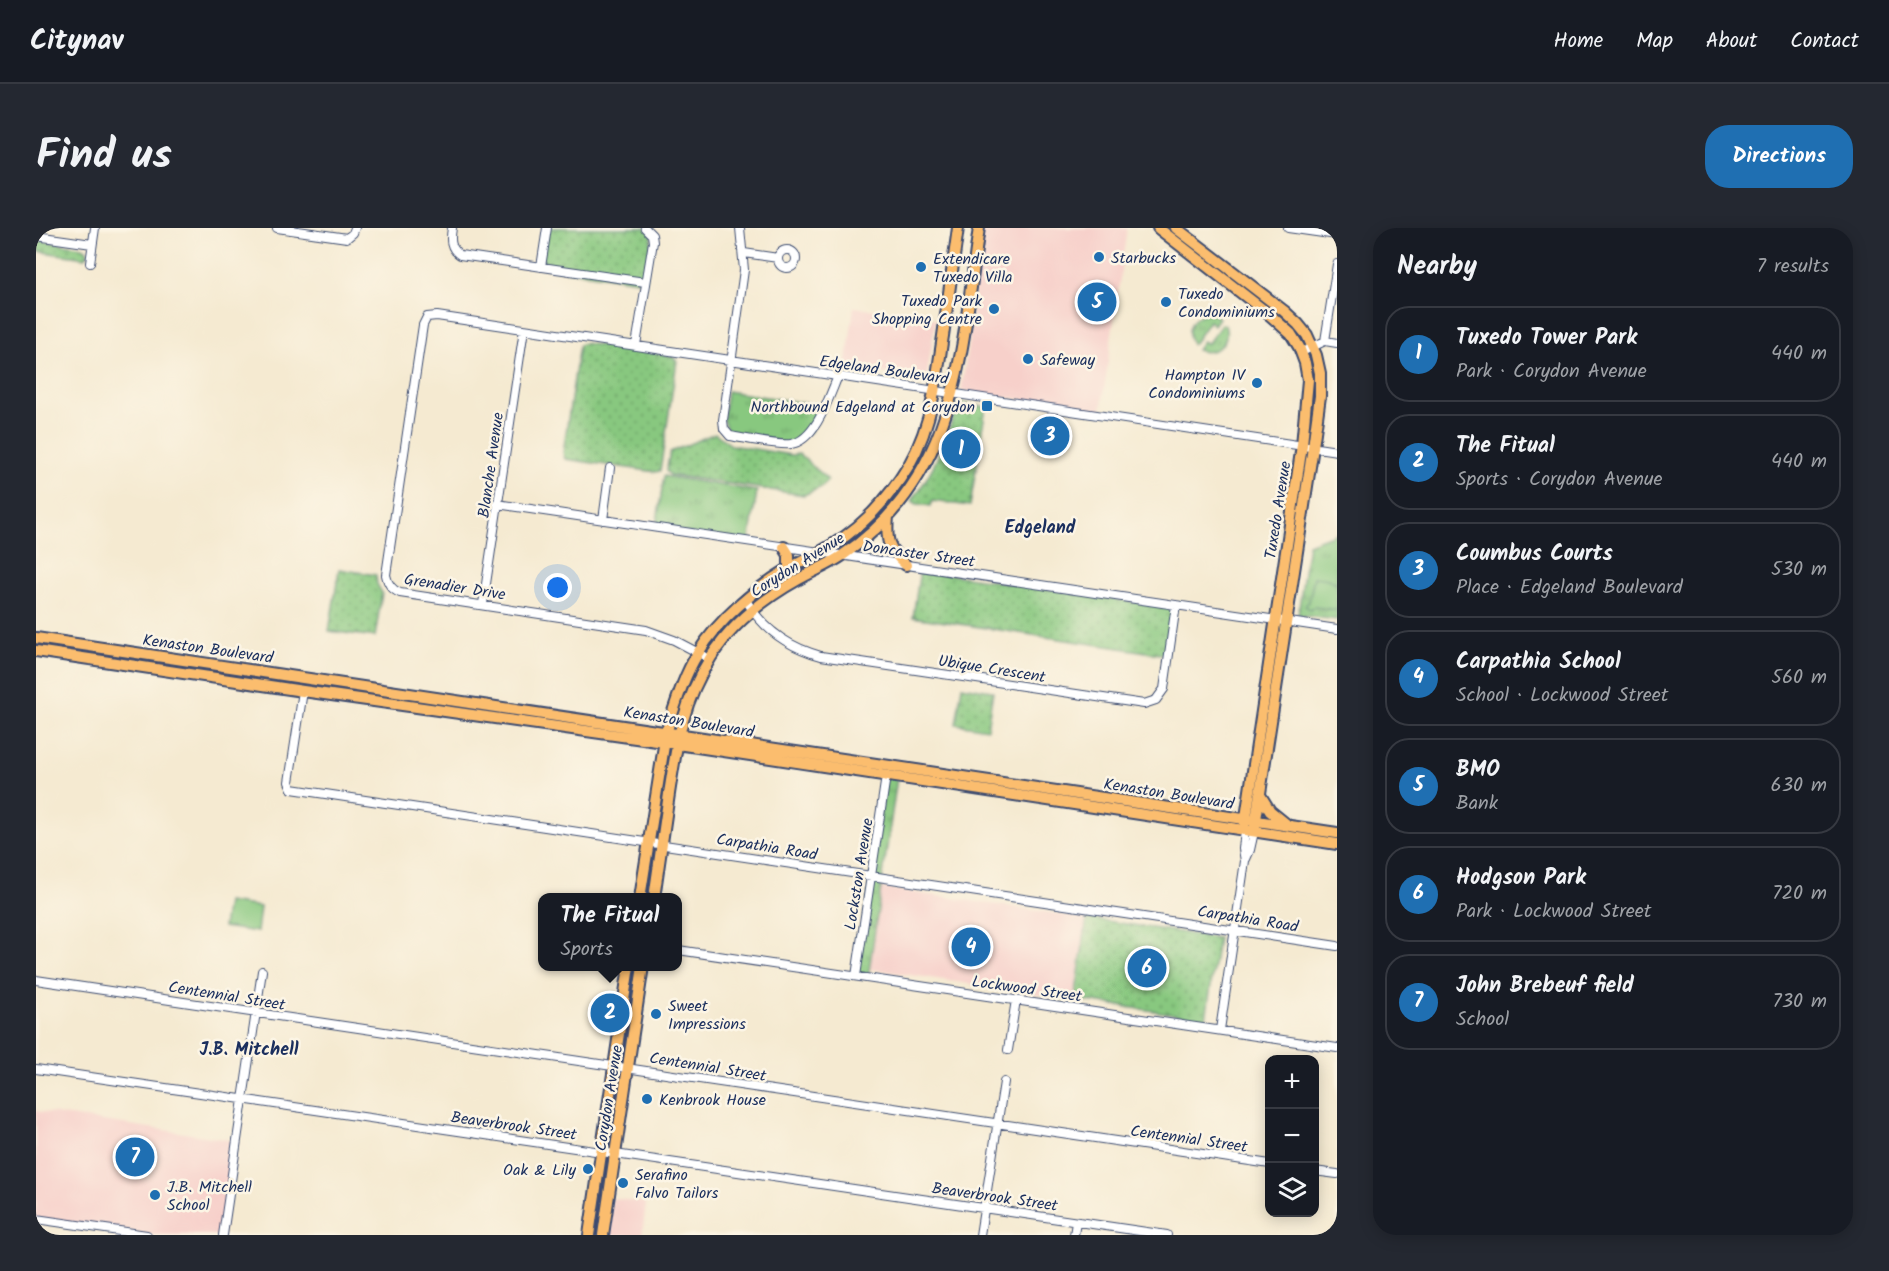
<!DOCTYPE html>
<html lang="en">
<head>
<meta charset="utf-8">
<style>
  :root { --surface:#171b24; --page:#242831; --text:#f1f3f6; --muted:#9ea1a6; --line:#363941; --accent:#1f6fb2 }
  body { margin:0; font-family:Kalam,sans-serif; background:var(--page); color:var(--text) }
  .controls { position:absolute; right:18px; bottom:18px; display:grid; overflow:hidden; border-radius:12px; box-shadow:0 3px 15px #0003 }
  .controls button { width:54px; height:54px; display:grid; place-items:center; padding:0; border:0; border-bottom:2px solid var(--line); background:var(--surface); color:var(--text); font:30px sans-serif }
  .you { position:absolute; left:522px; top:360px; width:21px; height:21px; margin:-15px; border:4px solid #fff; border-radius:50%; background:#1a73e8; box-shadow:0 0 0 9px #1a73e833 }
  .badge { display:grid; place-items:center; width:39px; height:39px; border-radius:50%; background:var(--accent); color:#fff; font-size:20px; font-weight:700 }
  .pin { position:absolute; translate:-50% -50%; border:3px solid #fff; box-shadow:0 2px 6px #0006 }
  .popup { position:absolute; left:502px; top:665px; width:144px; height:78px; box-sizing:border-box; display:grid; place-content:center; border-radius:12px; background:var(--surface); filter:drop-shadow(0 2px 4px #0005); font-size:20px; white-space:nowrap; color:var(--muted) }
  .popup b { font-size:22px; color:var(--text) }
  .popup::after { content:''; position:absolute; left:50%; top:100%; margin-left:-12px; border:12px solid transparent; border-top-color:var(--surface) }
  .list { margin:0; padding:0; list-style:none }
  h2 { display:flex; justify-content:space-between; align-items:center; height:78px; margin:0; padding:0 24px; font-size:26px }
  h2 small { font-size:20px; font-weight:400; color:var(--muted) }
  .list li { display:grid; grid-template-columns:39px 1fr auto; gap:18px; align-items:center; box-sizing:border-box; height:96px; margin:0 12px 12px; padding:0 12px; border:2px solid var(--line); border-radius:24px }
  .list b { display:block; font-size:22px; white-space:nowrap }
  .list p { margin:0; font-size:20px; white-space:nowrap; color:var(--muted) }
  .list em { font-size:20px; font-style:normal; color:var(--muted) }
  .icon { flex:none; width:33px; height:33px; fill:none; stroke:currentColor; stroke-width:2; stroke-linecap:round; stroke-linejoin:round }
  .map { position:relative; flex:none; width:1301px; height:1007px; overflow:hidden; border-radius:24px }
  header { display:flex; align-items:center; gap:36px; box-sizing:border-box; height:84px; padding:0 30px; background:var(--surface); border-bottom:2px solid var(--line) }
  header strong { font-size:28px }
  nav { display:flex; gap:33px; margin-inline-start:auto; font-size:21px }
  .intro { display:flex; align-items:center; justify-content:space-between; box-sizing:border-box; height:144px; padding:0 36px }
  h1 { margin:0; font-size:42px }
  .button { padding:15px 27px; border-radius:24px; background:var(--accent); color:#fff; font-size:21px; font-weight:700 }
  main { display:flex; gap:36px; padding:0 36px }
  aside { flex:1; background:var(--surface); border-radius:24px; box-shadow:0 3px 15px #0003 }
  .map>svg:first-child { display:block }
</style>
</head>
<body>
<header>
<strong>Citynav</strong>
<nav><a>Home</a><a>Map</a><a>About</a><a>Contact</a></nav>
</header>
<div class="intro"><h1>Find us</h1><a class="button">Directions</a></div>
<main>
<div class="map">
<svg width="1301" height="1007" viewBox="0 0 1301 1007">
  <defs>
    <pattern id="grass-tufts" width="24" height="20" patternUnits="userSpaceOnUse" patternTransform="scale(1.5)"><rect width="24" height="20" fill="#88c87f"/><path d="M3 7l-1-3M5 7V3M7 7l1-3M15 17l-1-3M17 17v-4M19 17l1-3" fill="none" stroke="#6ea36b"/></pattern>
    <pattern id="park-dots" width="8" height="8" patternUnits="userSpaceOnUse" patternTransform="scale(1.5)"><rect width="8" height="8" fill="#88c87f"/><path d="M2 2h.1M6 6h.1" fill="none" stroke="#6ea36b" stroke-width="1.8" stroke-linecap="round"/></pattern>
  </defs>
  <rect width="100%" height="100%" fill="#fcf5e5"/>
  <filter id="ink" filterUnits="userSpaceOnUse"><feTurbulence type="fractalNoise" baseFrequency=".0167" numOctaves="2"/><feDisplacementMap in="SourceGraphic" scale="12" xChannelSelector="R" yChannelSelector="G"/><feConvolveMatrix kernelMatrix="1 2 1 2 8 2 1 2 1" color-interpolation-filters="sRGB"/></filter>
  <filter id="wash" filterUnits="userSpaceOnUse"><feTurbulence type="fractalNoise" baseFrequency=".008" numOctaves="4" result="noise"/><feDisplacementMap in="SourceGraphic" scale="24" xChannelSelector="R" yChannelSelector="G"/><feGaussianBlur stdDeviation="1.35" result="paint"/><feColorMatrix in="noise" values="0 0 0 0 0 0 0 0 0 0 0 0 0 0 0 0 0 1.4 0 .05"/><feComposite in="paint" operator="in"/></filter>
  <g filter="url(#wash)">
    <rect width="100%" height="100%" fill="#f5ead1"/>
    <path fill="#f7d0ca" d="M946,0H1091L1065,183L925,163L939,72L938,60Z
      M818,79L900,91L890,151L810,139Z
      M835,647L847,649V660L1050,690L1038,772L835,741L832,750Z
      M0,883L201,913L187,1007H111L0,991Z
      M576,970L610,975L606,1007H570Z"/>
    <path fill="url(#grass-tufts)" stroke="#527c6e" stroke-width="1.5" d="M1171,85L1179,87L1183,90L1178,97L1173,93L1158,115L1156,116C1148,102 1156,88 1171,85Z
      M1186,96L1189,97C1195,115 1179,128 1161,122L1167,113L1171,116Z
      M691,163L781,177L790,178L774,204L753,217L694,208L687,192Z
      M628,248L721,263L713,314L620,300Z
      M1301,305V357L1299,354L1278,379L1301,382V392L1262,387L1272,316Z
      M850,548L861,550L832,750L820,748Z"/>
    <path fill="url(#park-dots)" stroke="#527c6e" stroke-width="1.5" d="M511,0H609L616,7L609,54L505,39Z
      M0,12L47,19L51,22L52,26L49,30L0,23Z
      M548,115L636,128L641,133L624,243L620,244L529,231L527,225L543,117Z
      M921,175L950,179L934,278L896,273L895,278L881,276L876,273C898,242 912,211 921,175Z
      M679,205L695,217L755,227L763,226L792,252L786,259L768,267L634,247L630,243L634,224Z
      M303,341L340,347L341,356L346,365L339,409L293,403Z
      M884,342L1137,380L1130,427L877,389Z
      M926,458L957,463L951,501L920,496Z
      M1051,690L1182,710L1170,791L1039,771Z"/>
    <path fill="#88c87f" stroke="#527c6e" stroke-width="1.5" d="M1278,349C1286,350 1296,350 1301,357V382L1278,379L1274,382L1269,377L1273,374Z
      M191,674L224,679L221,704L187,699Z"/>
  </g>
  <g filter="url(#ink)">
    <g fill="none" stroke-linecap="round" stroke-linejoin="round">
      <defs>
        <path id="minor" d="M241,0L311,10L317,5L319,0
          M416,0C414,12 414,20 424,27L609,54
          M704,0L708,42L687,192L688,201L694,208C708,210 742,218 755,216C780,212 793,169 802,148
          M1252,0L1301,7
          M0,8L56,16
          M742 31a9 9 0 1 1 18 0a9 9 0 1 1-18 0Z
          M708,25L742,30
          M54,35L59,0
          M505,39L511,0
          M1289,113L1301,36
          M600,117L617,14L616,7L609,0
          M1266,124L1289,113L1301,115
          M461,276L1301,401
          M567,292L574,240
          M710,372C727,402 752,419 785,428L1108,476L1120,472L1128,461L1140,377
          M447,376L488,101
          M674,431L638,412L610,402L364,365C355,361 352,356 350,347L387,97L391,89L401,88L1301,223
          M267,463L253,554L256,561L1301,718
          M1210,631L1214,622L1218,604
          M642,722L1301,820
          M820,748L850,548
          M0,752L1234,936
          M1184,802L1209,633L1207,621L1209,602
          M972,822L980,772
          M0,841L1131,1007
          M1278,943L1301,946
          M0,991L111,1007
          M187,1007L226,743
          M944,1007L968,854
          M1038,1007L1040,994"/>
        <path id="major" d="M1122,0L1235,88L1255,106L1263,119L1269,135L1272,152L1266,217L1209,596
          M1140,0L1248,83L1262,96L1271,107L1280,127L1284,145V168L1277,219L1219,598
          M852,288C850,312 851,320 870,337
          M748,319L753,327V340
          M0,410L1301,605
          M0,423L267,463L628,514L1301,616
          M1224,567L1234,583L1250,596
          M604,670L630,505C639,478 647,449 662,425C682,392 719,361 752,341C766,333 782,326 796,317C823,301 846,277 864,251C895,207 899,160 907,108C912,72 917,36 922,0
          M618,670C623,635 628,601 633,566C641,514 646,475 675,429C696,396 729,370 763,351C777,343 793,337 807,327C922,249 925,125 943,0
          M553,1007L593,738
          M567,1007L607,738"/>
      </defs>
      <use href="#minor" stroke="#3c4b6f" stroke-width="10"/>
      <use href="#major" stroke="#3c4b6f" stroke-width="14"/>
      <use href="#minor" stroke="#fff" stroke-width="8"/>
      <use href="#major" stroke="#fbbd6e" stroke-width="10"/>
    </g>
  </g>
  <g fill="#1f6fb2" stroke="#fcf5e5" stroke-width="2">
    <circle cx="1063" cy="29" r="6"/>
    <circle cx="885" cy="39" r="6"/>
    <circle cx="1130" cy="74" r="6"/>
    <circle cx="958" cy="81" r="6"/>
    <circle cx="992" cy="131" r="6"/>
    <circle cx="1221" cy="155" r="6"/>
    <rect x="945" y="172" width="12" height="12" rx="3"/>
    <circle cx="620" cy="786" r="6"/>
    <circle cx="611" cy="871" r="6"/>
    <circle cx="552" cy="941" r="6"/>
    <circle cx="587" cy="955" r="6"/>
    <circle cx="119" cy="967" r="6"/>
  </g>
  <g text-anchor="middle" stroke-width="5" stroke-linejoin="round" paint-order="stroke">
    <g font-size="16" fill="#1b2f5e" stroke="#fcf5e5" text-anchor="start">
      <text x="1075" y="35">Starbucks</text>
      <text x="897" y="36">Extendicare<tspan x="897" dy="18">Tuxedo Villa</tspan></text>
      <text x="1142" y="71">Tuxedo<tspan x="1142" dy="18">Condominiums</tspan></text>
      <text x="946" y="78" text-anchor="end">Tuxedo Park<tspan x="946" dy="18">Shopping Centre</tspan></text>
      <text x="1004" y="137">Safeway</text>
      <text x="1209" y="152" text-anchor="end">Hampton IV<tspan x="1209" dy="18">Condominiums</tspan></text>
      <text x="939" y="184" text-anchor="end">Northbound Edgeland at Corydon</text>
      <text x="632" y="783">Sweet<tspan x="632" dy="18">Impressions</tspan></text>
      <text x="623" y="877">Kenbrook House</text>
      <text x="540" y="947" text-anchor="end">Oak &amp; Lily</text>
      <text x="599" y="952">Serafino<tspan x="599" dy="18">Falvo Tailors</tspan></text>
      <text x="131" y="964">J.B. Mitchell<tspan x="131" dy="18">School</tspan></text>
    </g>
    <g font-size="16" fill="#1b2f5e" stroke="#fcf5e5">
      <text transform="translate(848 141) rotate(8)" y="6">Edgeland Boulevard</text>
      <text transform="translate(454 237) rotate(-82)" y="6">Blanche Avenue</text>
      <text transform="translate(1241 282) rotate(-81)" y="6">Tuxedo Avenue</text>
      <text transform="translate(883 325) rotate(8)" y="6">Doncaster Street</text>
      <text transform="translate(761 336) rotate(-32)" y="6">Corydon Avenue</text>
      <text transform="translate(419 358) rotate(9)" y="6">Grenadier Drive</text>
      <text transform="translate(172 420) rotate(8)" y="6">Kenaston Boulevard</text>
      <text transform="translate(956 440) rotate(9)" y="6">Ubique Crescent</text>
      <text transform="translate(653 493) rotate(9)" y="6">Kenaston Boulevard</text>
      <text transform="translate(1133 565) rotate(9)" y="6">Kenaston Boulevard</text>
      <text transform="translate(731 618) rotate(9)" y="6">Carpathia Road</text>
      <text transform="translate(822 646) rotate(-81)" y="6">Lockston Avenue</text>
      <text transform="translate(1212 690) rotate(9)" y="6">Carpathia Road</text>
      <text transform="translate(991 760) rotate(8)" y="6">Lockwood Street</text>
      <text transform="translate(191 767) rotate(9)" y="6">Centennial Street</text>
      <text transform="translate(672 838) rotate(9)" y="6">Centennial Street</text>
      <text transform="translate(572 870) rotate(-81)" y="6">Corydon Avenue</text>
      <text transform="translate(478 897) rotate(8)" y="6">Beaverbrook Street</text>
      <text transform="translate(1153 910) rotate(8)" y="6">Centennial Street</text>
      <text transform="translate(959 968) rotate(8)" y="6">Beaverbrook Street</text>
    </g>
    <g font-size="18" font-weight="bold" fill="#1b2f5e" stroke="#fcf5e5">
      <text x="1004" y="305">Edgeland</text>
      <text x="213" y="827">J.B. Mitchell</text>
    </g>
  </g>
</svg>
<div class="controls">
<button>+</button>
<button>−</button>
<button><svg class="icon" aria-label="layers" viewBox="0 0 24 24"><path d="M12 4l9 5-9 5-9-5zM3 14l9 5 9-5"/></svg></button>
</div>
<div class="you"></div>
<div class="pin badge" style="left:925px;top:221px">1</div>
<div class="pin badge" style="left:574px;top:785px">2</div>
<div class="popup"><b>The Fitual</b>Sports</div>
<div class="pin badge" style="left:1014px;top:208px">3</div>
<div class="pin badge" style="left:935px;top:719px">4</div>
<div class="pin badge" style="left:1061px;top:74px">5</div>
<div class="pin badge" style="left:1111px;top:740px">6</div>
<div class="pin badge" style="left:99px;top:929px">7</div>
</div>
<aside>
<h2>Nearby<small>7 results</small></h2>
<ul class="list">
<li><span class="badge">1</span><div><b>Tuxedo Tower Park</b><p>Park · Corydon Avenue</p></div><em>440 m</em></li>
<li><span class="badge">2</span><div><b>The Fitual</b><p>Sports · Corydon Avenue</p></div><em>440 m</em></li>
<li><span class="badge">3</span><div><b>Coumbus Courts</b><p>Place · Edgeland Boulevard</p></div><em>530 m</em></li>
<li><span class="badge">4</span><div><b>Carpathia School</b><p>School · Lockwood Street</p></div><em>560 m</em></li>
<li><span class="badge">5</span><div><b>BMO</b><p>Bank</p></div><em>630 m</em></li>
<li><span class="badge">6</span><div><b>Hodgson Park</b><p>Park · Lockwood Street</p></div><em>720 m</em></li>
<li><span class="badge">7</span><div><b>John Brebeuf field</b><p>School</p></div><em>730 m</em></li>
</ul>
</aside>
</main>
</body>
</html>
